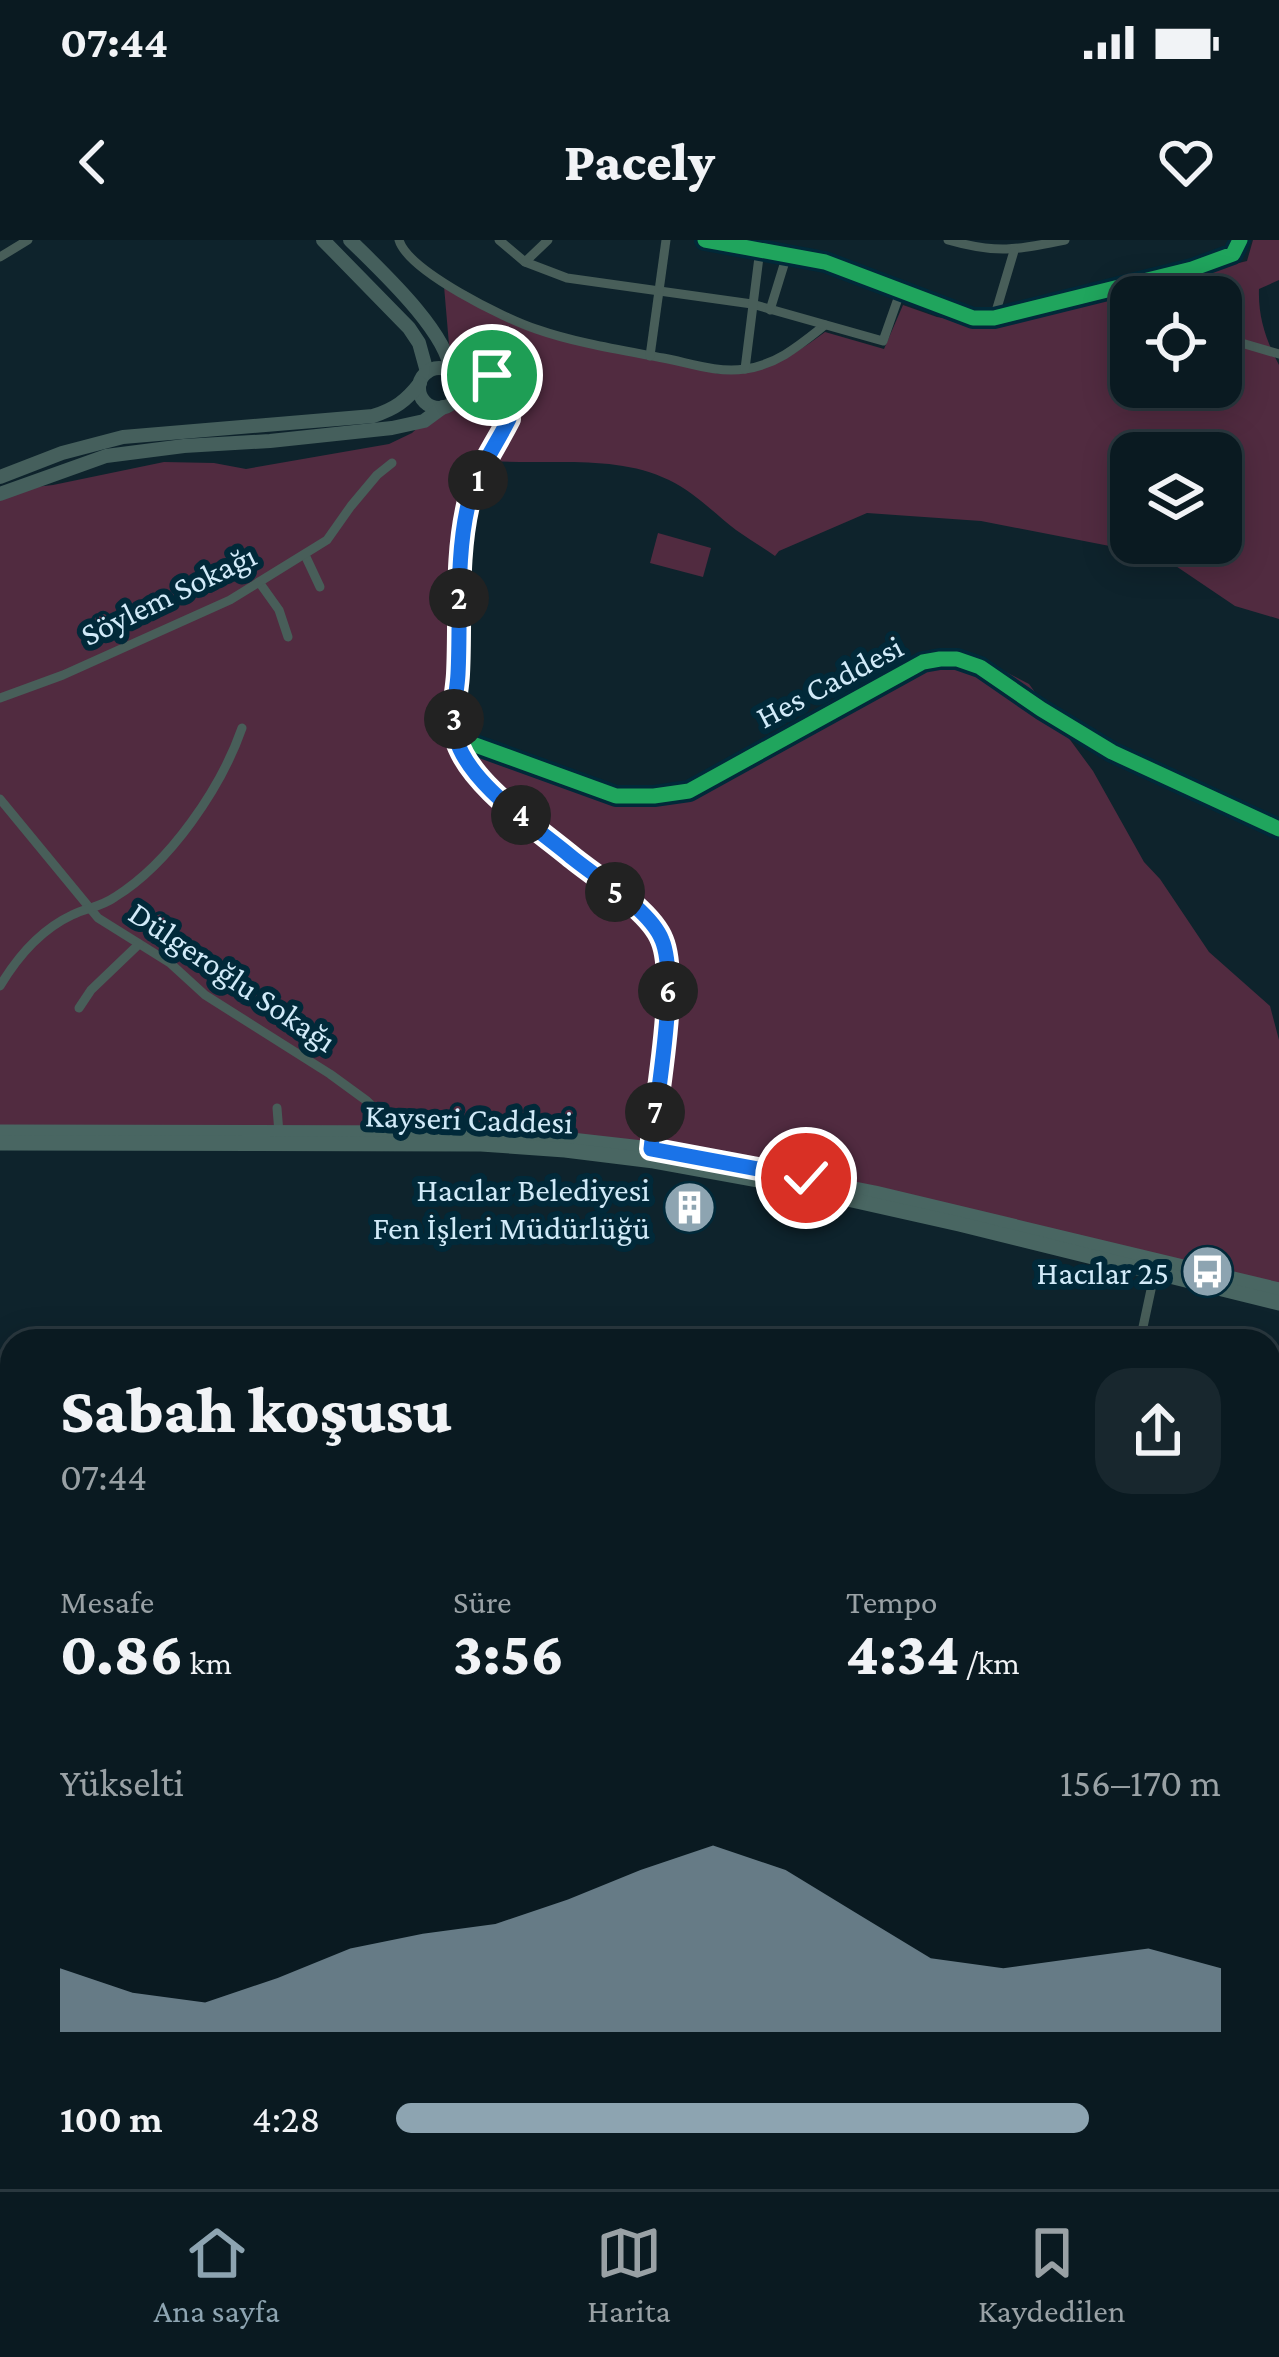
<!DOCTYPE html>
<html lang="tr">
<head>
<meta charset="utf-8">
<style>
	:root { --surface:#0a1a21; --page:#18272e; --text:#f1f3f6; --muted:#99a1a5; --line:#2a383f; --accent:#8da4b1 }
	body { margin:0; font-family:"Crimson Pro",serif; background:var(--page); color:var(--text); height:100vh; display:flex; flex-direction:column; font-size:45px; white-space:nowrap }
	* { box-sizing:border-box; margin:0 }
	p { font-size:39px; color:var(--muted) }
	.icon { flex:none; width:66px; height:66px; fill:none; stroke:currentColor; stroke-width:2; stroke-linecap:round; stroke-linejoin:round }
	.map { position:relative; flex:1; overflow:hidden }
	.sheet { position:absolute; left:0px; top:1089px; width:1281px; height:861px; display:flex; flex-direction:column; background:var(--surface); border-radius:36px 36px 0 0; box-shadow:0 6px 30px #0003,0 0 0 3px var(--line) }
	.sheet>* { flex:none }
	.fabs { position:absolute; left:1110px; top:36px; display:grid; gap:24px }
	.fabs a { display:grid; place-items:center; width:132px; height:132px; border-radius:24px; background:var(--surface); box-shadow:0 6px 30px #0003,0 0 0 3px var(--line); font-size:60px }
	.pin { position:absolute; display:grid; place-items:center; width:102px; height:102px; color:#fff; margin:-51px; border:6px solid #fff; border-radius:50%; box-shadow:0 3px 12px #0007 }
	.km { position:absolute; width:60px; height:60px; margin:-30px; border-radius:50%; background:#222; color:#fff; font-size:33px; line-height:60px; text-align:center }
	.round { display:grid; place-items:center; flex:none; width:126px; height:126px; border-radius:36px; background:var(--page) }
	.overview { display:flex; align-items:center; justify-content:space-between; height:204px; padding:0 60px }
	h1 { font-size:66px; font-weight:800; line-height:90px }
	.figures { display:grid; grid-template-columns:repeat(3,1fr); gap:18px; height:204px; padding:12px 60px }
	.figures div { display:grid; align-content:center }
	.figures b { font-size:60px; font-weight:800 }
	.figures small { font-size:33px; font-weight:400 }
	.figures p { font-size:33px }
	.chart { height:336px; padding:24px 60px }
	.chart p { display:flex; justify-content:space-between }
	.chart svg { width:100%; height:216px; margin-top:12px; fill:var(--accent); opacity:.7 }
	ul { padding:0 60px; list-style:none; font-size:39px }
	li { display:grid; grid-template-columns:192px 144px 1fr; align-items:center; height:90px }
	li i { height:30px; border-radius:15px; background:var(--accent) }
	.status { display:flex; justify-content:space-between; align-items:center; height:84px; padding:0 60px; background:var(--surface); direction:ltr }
	.status svg { height:33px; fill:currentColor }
	header { display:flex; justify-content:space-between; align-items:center; height:156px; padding:0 60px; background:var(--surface); font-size:54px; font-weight:800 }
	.dock { display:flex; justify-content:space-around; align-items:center; height:168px; border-top:3px solid var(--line); background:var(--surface); font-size:33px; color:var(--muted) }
	.dock a { display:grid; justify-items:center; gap:6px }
	.dock .selected { color:var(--accent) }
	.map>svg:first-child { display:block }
	.green { fill:#512b40; fill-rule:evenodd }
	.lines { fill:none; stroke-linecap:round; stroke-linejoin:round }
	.street { stroke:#485e59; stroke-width:9 }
	.secondary { stroke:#455f5c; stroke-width:14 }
	.primary { stroke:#496662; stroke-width:15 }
	.cycleway-casing { stroke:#012939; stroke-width:22 }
	.cycleway { stroke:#20a55d; stroke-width:15 }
	.route-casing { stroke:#fff; stroke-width:24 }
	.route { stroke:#1a73e8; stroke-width:15 }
	.labels { text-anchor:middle; stroke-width:12; stroke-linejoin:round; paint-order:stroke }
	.street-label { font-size:33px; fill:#d1eaf8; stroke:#012939 }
	.poi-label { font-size:33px; fill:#d1eaf8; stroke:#012939; text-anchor:end }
</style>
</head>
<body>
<div class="status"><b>07:44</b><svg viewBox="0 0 49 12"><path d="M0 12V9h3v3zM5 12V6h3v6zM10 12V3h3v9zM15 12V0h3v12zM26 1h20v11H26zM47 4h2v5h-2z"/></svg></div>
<header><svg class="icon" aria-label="back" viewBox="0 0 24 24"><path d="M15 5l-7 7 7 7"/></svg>Pacely<svg class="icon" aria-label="heart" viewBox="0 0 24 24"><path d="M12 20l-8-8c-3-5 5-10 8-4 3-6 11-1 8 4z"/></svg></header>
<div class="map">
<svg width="1279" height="1949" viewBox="0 0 1279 1949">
	<rect width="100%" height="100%" fill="#0e232c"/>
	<g class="green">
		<path d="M1253 0H1279V40L1259 49C1258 77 1266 100 1279 125V379L1235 366 1161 316 981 281 867 273 779 311 775 316C762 307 749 299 736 290 714 273 694 252 669 240 616 214 552 225 495 221L473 262 463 367 464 428 459 489 465 496 618 552 681 547 884 434 934 410 973 415 1029 444 1093 531 1144 622 1160 639 1209 712 1270 766 1279 800V1058L632 914 0 897V251L53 245 164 222 214 223 246 229 389 204 412 193 424 182 454 163 444 46 571 101 720 134C762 134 792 117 825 92L884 109 903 65 937 77 985 85 1247 21ZM1131 57H1221V147H1131ZM1131 213H1221V303H1131Z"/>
		<polygon points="658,293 711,308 703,337 650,323"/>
	</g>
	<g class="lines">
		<g class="street">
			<path d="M399 0C408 31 505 79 536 89 576 103 621 110 663 118 690 123 716 133 745 129 777 125 801 104 825 85"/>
			<polyline points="499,0 525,22 567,38 752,64 883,101 901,50"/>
			<polyline points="705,0 825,22 973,78 994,78 1192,29 1233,14 1240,0"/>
			<path d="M948 0C996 14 1017 10 1065 0"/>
			<polyline points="0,17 28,0"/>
			<polyline points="525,22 548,0"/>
			<polyline points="1192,29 1199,57"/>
			<polyline points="770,70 787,15"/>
			<polyline points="994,78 1014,11"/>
			<polyline points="1221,97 1279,114"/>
			<polyline points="650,116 666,0"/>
			<polyline points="745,129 760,9"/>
			<path d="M455 136 476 131 503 140 510 157 509 179C496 205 476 233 469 261 455 317 461 377 458 434 457 454 450 478 456 498 468 541 529 581 562 609 589 631 650 671 662 700 679 742 656 860 651 909"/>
			<path d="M454 161C472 151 488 139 507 150"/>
			<polyline points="305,315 320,347"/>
			<polyline points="259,342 279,370 288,397"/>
			<polyline points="0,458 63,435 230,360 327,300 351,266 377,235 392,223"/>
			<polyline points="0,559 98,678 170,723 205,755 330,834 367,861 400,892"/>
			<path d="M0 746C18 716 40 690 72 675 86 668 101 667 115 657 170 623 221 548 242 488"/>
			<polyline points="79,768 91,750 139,704"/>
			<polyline points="277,868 279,893"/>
			<polyline points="1143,1101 1143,1087 1155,1031"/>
			<polyline points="897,1938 898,1949"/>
		</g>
		<g class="secondary">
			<polyline points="323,0 409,88 419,103 427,132"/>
			<path d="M350 0C379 29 447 91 451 132"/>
			<circle cx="439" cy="148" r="20"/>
			<path d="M0 237 62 213 123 197 373 176C395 169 406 161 420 143"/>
			<polyline points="0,254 106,216 184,206 270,201 392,188 424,181 443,167"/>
			<polyline points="456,498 616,556 654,556 689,551 923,422 940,419 957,419 980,427 1041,469 1112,512 1279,589"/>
		</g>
		<g class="primary">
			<polyline points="0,892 434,893 545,897 651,909 875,953 1279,1050"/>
			<polyline points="0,903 481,904 565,910 654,921 785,945 959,984 1279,1063"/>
		</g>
		<defs>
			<g id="cycleway">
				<polyline points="705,0 825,22 973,78 994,78 1192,29 1233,14 1240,0"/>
				<path d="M455 136 476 131 503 140 510 157 509 179C496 205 476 233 469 261 455 317 461 377 458 434 457 454 450 478 456 498 468 541 529 581 562 609 589 631 650 671 662 700 679 742 656 860 651 909"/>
				<polyline points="456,498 616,556 654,556 689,551 923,422 940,419 957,419 980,427 1041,469 1112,512 1279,589"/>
			</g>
		</defs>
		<use href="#cycleway" class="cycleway-casing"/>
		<use href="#cycleway" class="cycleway"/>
	</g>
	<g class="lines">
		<defs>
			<path id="route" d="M492 135 503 140 510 157 509 179C496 205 476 233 469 261 455 317 461 377 458 434 457 454 450 478 456 498 468 543 534 586 569 615 595 637 650 669 662 700 679 741 656 860 651 909L806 938"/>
		</defs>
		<use href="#route" class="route-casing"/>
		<use href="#route" class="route"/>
	</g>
	<defs>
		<symbol id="building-disc" viewBox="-11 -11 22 22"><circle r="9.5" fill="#8da4b1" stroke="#012939"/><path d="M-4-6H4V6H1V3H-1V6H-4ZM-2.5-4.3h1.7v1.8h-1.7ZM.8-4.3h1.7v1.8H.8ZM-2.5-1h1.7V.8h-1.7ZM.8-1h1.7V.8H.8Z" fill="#fff"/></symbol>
		<symbol id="bus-disc" viewBox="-11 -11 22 22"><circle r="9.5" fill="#8da4b1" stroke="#012939"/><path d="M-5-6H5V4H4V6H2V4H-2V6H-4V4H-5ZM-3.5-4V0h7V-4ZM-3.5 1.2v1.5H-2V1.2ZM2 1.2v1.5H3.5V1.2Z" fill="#fff"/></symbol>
	</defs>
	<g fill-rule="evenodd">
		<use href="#building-disc" x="660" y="938" width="59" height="59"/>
		<use href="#bus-disc" x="1178" y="1002" width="59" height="59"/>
	</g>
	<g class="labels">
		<g class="street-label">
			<text transform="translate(168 354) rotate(-26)" y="12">Söylem Sokağı</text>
			<text transform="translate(829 441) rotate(-28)" y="12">Hes Caddesi</text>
			<text transform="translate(233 736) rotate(34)" y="12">Dülgeroğlu Sokağı</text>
			<text transform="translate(469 878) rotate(2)" y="12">Kayseri Caddesi</text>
		</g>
		<g class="poi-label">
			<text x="650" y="961">Hacılar Belediyesi<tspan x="650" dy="38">Fen İşleri Müdürlüğü</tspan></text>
			<text x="1169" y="1044">Hacılar 25</text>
		</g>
	</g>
</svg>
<div class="fabs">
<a><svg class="icon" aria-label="locate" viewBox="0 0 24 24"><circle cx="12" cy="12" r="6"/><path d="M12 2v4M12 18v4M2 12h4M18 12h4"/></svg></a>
<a><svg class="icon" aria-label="layers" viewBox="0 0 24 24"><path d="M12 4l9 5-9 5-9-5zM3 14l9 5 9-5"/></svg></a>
</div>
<div class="pin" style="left:492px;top:135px;background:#1e9e55"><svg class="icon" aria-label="arrive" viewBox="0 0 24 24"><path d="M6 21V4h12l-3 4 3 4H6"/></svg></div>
<div class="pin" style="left:806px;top:938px;background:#d93025"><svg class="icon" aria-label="check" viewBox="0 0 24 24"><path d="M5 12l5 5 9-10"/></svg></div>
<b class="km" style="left:478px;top:240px">1</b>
<b class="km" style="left:459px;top:358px">2</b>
<b class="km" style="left:454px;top:479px">3</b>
<b class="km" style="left:521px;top:575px">4</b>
<b class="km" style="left:615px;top:652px">5</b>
<b class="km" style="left:668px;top:751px">6</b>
<b class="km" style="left:655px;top:872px">7</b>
<section class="sheet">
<div class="overview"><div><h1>Sabah koşusu</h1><p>07:44</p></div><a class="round"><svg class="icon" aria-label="share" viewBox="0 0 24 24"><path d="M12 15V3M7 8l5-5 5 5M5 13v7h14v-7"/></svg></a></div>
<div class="figures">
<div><p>Mesafe</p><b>0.86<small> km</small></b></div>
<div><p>Süre</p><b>3:56</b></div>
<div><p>Tempo</p><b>4:34<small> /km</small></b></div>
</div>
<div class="chart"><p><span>Yükselti</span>156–170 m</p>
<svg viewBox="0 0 160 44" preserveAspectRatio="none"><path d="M0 44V31L10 36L20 38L30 33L40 27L50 24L60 22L70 17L80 11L90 6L100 11L110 20L120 29L130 31L140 29L150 27L160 31V44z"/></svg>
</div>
<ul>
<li><b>100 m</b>4:28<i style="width:84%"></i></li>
</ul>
</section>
</div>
<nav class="dock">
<a class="selected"><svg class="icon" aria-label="home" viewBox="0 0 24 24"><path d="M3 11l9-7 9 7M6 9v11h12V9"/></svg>Ana sayfa</a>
<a><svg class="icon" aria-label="map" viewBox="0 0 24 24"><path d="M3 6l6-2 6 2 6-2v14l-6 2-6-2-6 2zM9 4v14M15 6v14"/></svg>Harita</a>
<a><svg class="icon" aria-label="saved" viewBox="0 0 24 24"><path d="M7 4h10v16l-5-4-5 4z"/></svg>Kaydedilen</a>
</nav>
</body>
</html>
